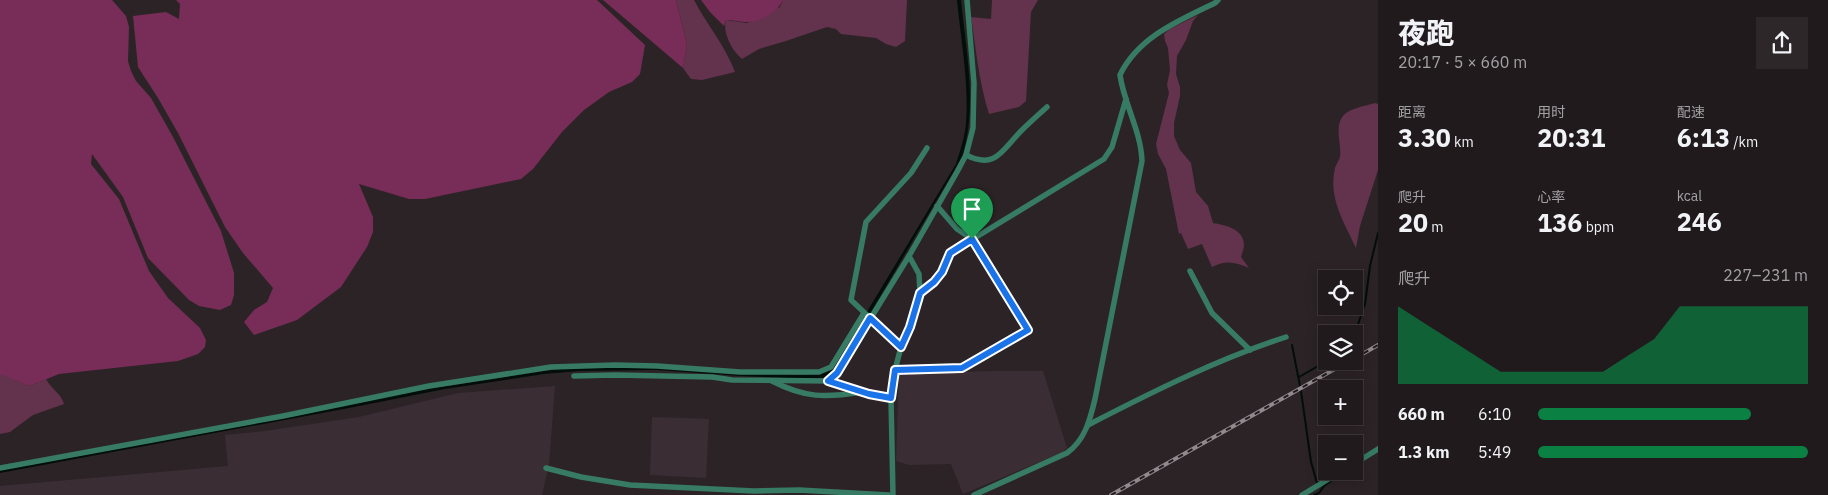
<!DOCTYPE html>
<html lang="zh">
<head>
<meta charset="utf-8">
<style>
	:root { --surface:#211a1d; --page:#2d272a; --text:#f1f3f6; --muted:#a2a1a4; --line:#3e383b; --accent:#0b8043 }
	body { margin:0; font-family:"IBM Plex Sans","Noto Sans SC",sans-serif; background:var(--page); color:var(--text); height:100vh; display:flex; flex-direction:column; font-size:19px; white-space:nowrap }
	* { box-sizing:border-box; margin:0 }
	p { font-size:16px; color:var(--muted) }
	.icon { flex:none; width:28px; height:28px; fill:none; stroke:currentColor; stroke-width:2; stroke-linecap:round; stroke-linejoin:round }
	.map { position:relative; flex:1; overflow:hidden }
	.drawer { display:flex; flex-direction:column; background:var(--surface); width:450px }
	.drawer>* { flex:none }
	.buttons { position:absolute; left:1318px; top:270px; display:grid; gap:10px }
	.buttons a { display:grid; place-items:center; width:45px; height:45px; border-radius:0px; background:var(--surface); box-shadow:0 2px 12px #0003,0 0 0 1px var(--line); font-size:25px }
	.pin { position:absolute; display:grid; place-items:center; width:42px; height:42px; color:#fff; margin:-51px -21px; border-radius:50% 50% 50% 0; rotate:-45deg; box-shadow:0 0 5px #0007 }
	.pin .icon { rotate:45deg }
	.round { display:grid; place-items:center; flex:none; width:52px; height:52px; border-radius:0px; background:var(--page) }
	.overview { display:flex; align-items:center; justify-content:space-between; height:85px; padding:0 20px }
	h1 { font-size:28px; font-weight:800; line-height:38px }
	.stats { display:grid; grid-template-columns:repeat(3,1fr); gap:8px; height:85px; padding:5px 20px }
	.stats div { display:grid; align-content:center }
	.stats b { font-size:25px; font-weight:800 }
	.stats small { font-size:14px; font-weight:400 }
	.stats p { font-size:14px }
	.chart { height:140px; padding:10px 20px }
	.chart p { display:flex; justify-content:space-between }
	.chart svg { width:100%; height:90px; margin-top:5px; fill:var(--accent); opacity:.7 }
	ul { padding:0 20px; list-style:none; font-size:16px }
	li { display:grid; grid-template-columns:80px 60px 1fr; align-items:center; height:38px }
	li i { height:12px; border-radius:6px; background:var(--accent) }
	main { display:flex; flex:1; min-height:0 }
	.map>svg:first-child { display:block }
	.built { fill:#3b2d34 }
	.green { fill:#63324c }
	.forest { fill:#772d57 }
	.water { fill:#020e09 }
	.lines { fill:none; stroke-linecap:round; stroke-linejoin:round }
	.stream { stroke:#020e09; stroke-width:2 }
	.minor { stroke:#377b64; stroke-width:5.5 }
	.rail-casing { stroke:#91898d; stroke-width:4 }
	.rail { stroke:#221a1e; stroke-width:2; stroke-dasharray:5.5; stroke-linecap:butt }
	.route-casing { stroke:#fff; stroke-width:10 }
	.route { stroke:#1a73e8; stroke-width:6 }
</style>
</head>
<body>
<main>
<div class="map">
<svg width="1378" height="495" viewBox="0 0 1378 495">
	<rect width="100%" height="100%" fill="#2c2327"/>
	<g class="built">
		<polygon points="993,371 1043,371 1067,448 1063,452 963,494 951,464 909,465 896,461 899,374"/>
		<polygon points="555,386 549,465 542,495 0,495 0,486 228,466 225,435 265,431 359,417 458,393"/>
		<polygon points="652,417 709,419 706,478 650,475"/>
	</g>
	<g class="green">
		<path d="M676 0H694C707 25 725 45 735 72L702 80 691 79 683 68 687 45Z"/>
		<path d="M783 0H907L905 41 896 47 886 44 876 38 841 34 836 29 827 27 786 41 759 49 742 59C732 51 722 32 726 20L747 23 780 7Z"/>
		<path d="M992 0H1038L1031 12 1026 101 1019 107 989 114C979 82 976 50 971 17L991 19Z"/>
		<path d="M1198 15 1193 21 1186 40 1177 56 1176 74 1180 87V96L1174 123V136L1180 150 1191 163 1196 192 1208 206 1213 223C1225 225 1244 229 1244 245 1244 248 1242 254 1241 257L1249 268C1235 262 1226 260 1212 267L1202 244 1188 249 1181 233 1179 234 1166 169 1158 154 1156 144 1169 93 1167 85 1170 70 1168 48 1165 41 1164 34 1170 29Z"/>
		<path d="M1375 103 1378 104V170L1360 226 1356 248C1344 222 1328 198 1335 168 1336 164 1339 161 1340 157 1342 145 1334 127 1343 116 1349 108 1366 106 1375 103Z"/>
		<path d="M3 374 29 386 46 379C51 389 61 393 64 404L33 415 10 432 0 434V375Z"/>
	</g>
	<g class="forest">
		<polygon points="0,0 112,0 126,16 129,27 128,61 131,71 136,81 151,98 173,137 221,231 234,273 234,295 231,305 220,310 199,306 189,300 148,258 123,197 92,154 91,164 119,199 149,271 168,298 200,328 206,340 205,347 198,354 178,361 59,374 29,386 3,375 0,375"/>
		<polygon points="176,0 597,0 645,45 640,74 632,82 609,92 584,110 562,132 533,169 521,179 425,199 409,199 359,184 373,217 373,232 367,247 341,287 297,320 254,335 244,322 254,310 267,302 273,288 243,253 225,227 178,133 158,98 138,67 133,16 166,12 179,19 180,4"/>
		<polygon points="603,0 676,0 687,45 683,68"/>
		<path d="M701 0H783C778 12 760 23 746 22 740 22 733 20 726 20L724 26 710 12Z"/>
	</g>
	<path class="water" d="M957 0H961C966 53 978 106 962 157L837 370 827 377 813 379 740 376 657 370 579 371 544 374 445 389 349 408 0 473V470L421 390 544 371 570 368 657 367 739 373 802 375 821 374 844 350 956 164C960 151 965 137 966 123 969 82 961 41 957 0Z"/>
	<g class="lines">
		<g class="stream">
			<polyline points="1354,336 1365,304 1370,266 1378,233"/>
			<polyline points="1292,345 1300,386"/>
			<polyline points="1299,377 1327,361"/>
			<polyline points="1301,391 1311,462 1317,483"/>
			<polyline points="1314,495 1319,493 1324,486 1338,476"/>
		</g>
		<g class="minor">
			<path d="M966 155C996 170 1002 150 1021 131 1029 123 1038 115 1047 107"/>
			<polyline points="1190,271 1212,313 1250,350"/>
			<polyline points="920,293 919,274 909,256 957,172 966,155 973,128 974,83 967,0"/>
			<polyline points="901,347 851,300 866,222 911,173 927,148"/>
			<polyline points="895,370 962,368 1028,330 972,239 957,229 937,206"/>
			<polyline points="574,376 615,375 712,377 732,380 828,381 869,394 891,398 893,495"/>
			<path d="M772 381C805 398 825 398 862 392"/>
			<polyline points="828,381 837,373 909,256"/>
			<polyline points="891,398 895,370 901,347 910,327 920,293 934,282 942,272 950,253 1104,159 1112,147 1126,99"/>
			<path d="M1088 425C1152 392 1218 359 1286 337"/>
			<polyline points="1354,464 1378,449"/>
			<polyline points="0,468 283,416 429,386 551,367 615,365 657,366 740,372 819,372 831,367 864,313"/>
			<polyline points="546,468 581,477 630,485 754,491 799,490 889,495"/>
			<path d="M974 495 1067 453C1085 440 1090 420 1095 399L1142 161C1141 131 1124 104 1120 75 1138 37 1180 20 1215 3L1218 0"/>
			<polyline points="1302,495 1342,471"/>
		</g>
		<defs>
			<g id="rail">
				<polyline points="1354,359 1378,345"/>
				<polyline points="1111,495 1349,361"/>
			</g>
		</defs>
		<use href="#rail" class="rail-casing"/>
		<use href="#rail" class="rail"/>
	</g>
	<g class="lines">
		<defs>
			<polygon id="route" points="972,239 1028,330 962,368 895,370 891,398 869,394 828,381 837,373 870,318 901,347 910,327 920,293 934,282 942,272 950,253"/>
		</defs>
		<use href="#route" class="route-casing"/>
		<use href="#route" class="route"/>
	</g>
</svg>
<div class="buttons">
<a><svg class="icon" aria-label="locate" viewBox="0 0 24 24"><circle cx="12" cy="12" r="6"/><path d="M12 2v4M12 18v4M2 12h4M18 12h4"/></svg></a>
<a><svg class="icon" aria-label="layers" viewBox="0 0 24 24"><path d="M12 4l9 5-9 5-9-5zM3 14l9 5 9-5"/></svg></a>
<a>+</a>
<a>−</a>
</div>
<div class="pin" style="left:972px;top:239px;background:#1e9e55"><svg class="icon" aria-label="arrive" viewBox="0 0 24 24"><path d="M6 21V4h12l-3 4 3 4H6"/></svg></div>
</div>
<section class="drawer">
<div class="overview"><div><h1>夜跑</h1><p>20:17 · 5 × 660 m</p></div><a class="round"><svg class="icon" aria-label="share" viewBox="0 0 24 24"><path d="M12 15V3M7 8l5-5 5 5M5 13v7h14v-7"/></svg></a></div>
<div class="stats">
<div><p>距离</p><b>3.30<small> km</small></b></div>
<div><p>用时</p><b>20:31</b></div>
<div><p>配速</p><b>6:13<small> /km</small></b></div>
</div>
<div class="stats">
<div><p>爬升</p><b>20<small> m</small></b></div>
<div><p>心率</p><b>136<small> bpm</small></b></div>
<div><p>kcal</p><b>246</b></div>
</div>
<div class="chart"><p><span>爬升</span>227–231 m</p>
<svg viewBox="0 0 160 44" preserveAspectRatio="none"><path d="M0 44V6L10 14L20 22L30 30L40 38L50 38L60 38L70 38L80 38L90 30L100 22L110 6L120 6L130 6L140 6L150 6L160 6V44z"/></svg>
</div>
<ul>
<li><b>660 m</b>6:10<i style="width:79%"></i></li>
<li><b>1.3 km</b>5:49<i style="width:100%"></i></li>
</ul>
</section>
</main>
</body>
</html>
